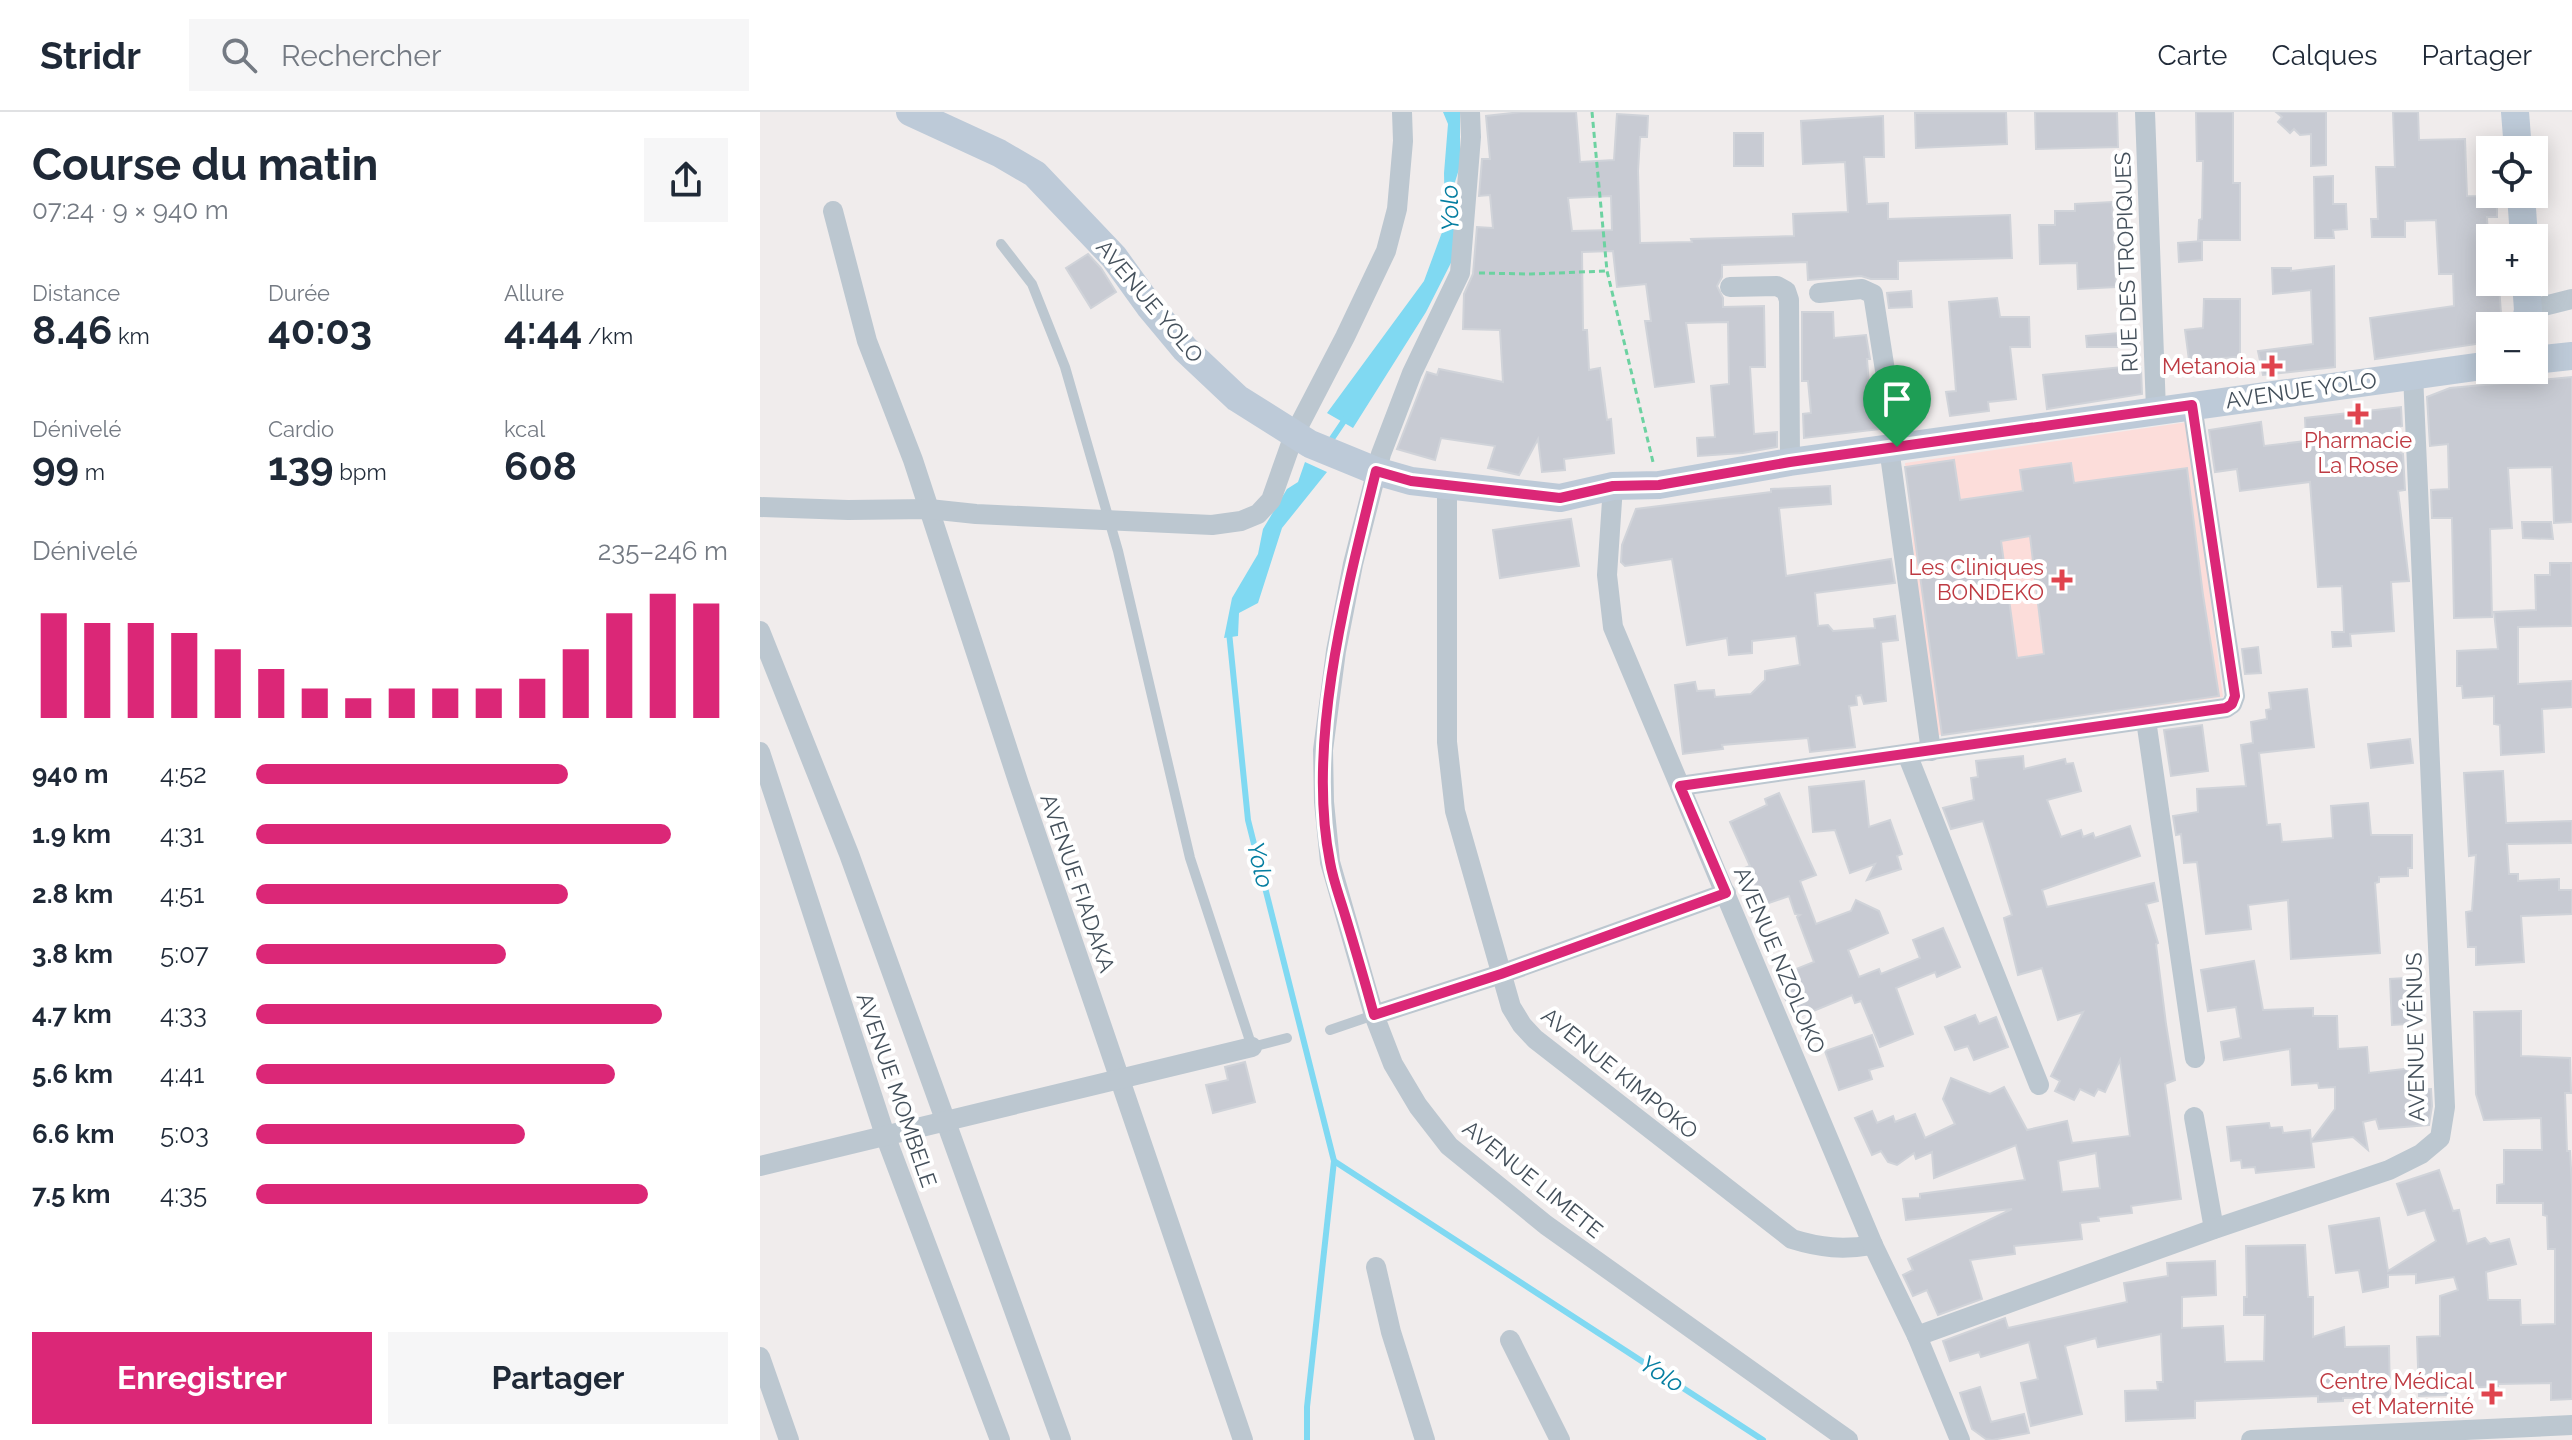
<!DOCTYPE html>
<html lang="fr">
<head>
<meta charset="utf-8">
<style>
	:root { --surface:#fff; --page:#f6f6f7; --text:#1f2937; --muted:#747a83; --line:#e0e1e3; --accent:#db2777 }
	body { margin:0; font-family:Raleway,sans-serif; background:var(--page); color:var(--text); height:100vh; display:flex; flex-direction:column; font-size:30px; white-space:nowrap }
	* { box-sizing:border-box; margin:0 }
	p { font-size:26px; color:var(--muted) }
	.icon { flex:none; width:44px; height:44px; fill:none; stroke:currentColor; stroke-width:2; stroke-linecap:round; stroke-linejoin:round }
	.map { position:relative; flex:1; overflow:hidden }
	.details { display:flex; flex-direction:column; background:var(--surface); width:760px }
	.details>* { flex:none }
	.controls { position:absolute; left:1716px; top:24px; display:grid; gap:16px }
	.controls a { display:grid; place-items:center; width:72px; height:72px; border-radius:0px; background:var(--surface); box-shadow:0 4px 20px #0003; font-size:40px }
	.pin { position:absolute; display:grid; place-items:center; width:68px; height:68px; color:#fff; margin:-82px -34px; border-radius:50% 50% 50% 0; rotate:-45deg; box-shadow:0 0 8px #0007 }
	.pin .icon { rotate:45deg }
	.round { display:grid; place-items:center; flex:none; width:84px; height:84px; border-radius:0px; background:var(--page) }
	.head { display:flex; align-items:center; justify-content:space-between; height:136px; padding:0 32px }
	h1 { font-size:44px; font-weight:700; line-height:60px }
	.figures { display:grid; grid-template-columns:repeat(3,1fr); gap:12px; height:136px; padding:8px 32px }
	.figures div { display:grid; align-content:center }
	.figures b { font-size:40px; font-weight:700 }
	.figures small { font-size:22px; font-weight:400 }
	.figures p { font-size:22px }
	.chart { height:224px; padding:16px 32px }
	.chart p { display:flex; justify-content:space-between }
	.chart svg { width:100%; height:144px; margin-top:8px; stroke:var(--accent); stroke-width:6 }
	.action { display:flex; gap:16px; margin-top:auto; padding:16px 32px }
	.action a { flex:1; height:92px; border-radius:0px; background:var(--accent); color:#fff; font-size:32px; font-weight:700; line-height:92px; text-align:center }
	.action a+a { background:var(--page); color:var(--text) }
	ul { padding:0 32px; list-style:none; font-size:26px }
	li { display:grid; grid-template-columns:128px 96px 1fr; align-items:center; height:60px }
	li i { height:20px; border-radius:10px; background:var(--accent) }
	header { display:flex; align-items:center; gap:48px; box-sizing:border-box; height:112px; padding:0 40px; background:var(--surface); border-bottom:2px solid var(--line) }
	header strong { font-size:38px }
	nav { display:flex; gap:44px; margin-inline-start:auto; font-size:28px }
	.search { width:560px; height:72px; background:var(--page); display:flex; align-items:center; gap:20px; box-sizing:border-box; padding:0 28px; border-radius:0px; color:var(--muted); font-size:30px }
	main { display:flex; flex:1; min-height:0 }
	.map>svg:first-child { display:block }
	.medical { fill:#fcddda }
	.water { fill:#80d9f2 }
	.lines { fill:none; stroke-linecap:round; stroke-linejoin:round }
	.stream { stroke:#80d9f2; stroke-width:6 }
	.building { fill:#c8cbd3; stroke:#d0d3d9; stroke-width:2; fill-rule:evenodd }
	.path { stroke:#6cd2a1; stroke-width:3; stroke-dasharray:6 4; stroke-linecap:butt }
	.lane { stroke:#bcc7d0; stroke-width:10 }
	.street { stroke:#bcc7d0; stroke-width:20 }
	.secondary { stroke:#bdcad8; stroke-width:28 }
	.route-casing { stroke:#fff; stroke-width:16 }
	.route { stroke:#db2777; stroke-width:10 }
	.health-dot { fill:#e0444e; stroke:#fff; stroke-width:3 }
	.labels { text-anchor:middle; stroke-width:8; stroke-linejoin:round; paint-order:stroke }
	.street-label { font-size:22px; fill:#44505b; stroke:#fff }
	.health-label { font-size:22px; fill:#be3a42; stroke:#fff; text-anchor:end }
	.water-label { font-size:24px; font-style:italic; fill:#047ea1; stroke:#fff }
</style>
</head>
<body>
<header>
<strong>Stridr</strong>
<div class="search"><svg class="icon" aria-label="search" viewBox="0 0 24 24"><circle cx="10" cy="10" r="6"/><path d="M15 15l6 6"/></svg>Rechercher</div>
<nav><a>Carte</a><a>Calques</a><a>Partager</a></nav>
</header>
<main>
<section class="details">
<div class="head"><div><h1>Course du matin</h1><p>07:24 · 9 × 940 m</p></div><a class="round"><svg class="icon" aria-label="share" viewBox="0 0 24 24"><path d="M12 15V3M7 8l5-5 5 5M5 13v7h14v-7"/></svg></a></div>
<div class="figures">
<div><p>Distance</p><b>8.46<small> km</small></b></div>
<div><p>Durée</p><b>40:03</b></div>
<div><p>Allure</p><b>4:44<small> /km</small></b></div>
</div>
<div class="figures">
<div><p>Dénivelé</p><b>99<small> m</small></b></div>
<div><p>Cardio</p><b>139<small> bpm</small></b></div>
<div><p>kcal</p><b>608</b></div>
</div>
<div class="chart"><p><span>Dénivelé</span>235–246 m</p>
<svg viewBox="0 0 160 44" preserveAspectRatio="none"><path d="M5 44V12M15 44V15M25 44V15M35 44V18M45 44V23M55 44V29M65 44V35M75 44V38M85 44V35M95 44V35M105 44V35M115 44V32M125 44V23M135 44V12M145 44V6M155 44V9"/></svg>
</div>
<ul>
<li><b>940 m</b>4:52<i style="width:66%"></i></li>
<li><b>1.9 km</b>4:31<i style="width:88%"></i></li>
<li><b>2.8 km</b>4:51<i style="width:66%"></i></li>
<li><b>3.8 km</b>5:07<i style="width:53%"></i></li>
<li><b>4.7 km</b>4:33<i style="width:86%"></i></li>
<li><b>5.6 km</b>4:41<i style="width:76%"></i></li>
<li><b>6.6 km</b>5:03<i style="width:57%"></i></li>
<li><b>7.5 km</b>4:35<i style="width:83%"></i></li>
</ul>
<div class="action"><a>Enregistrer</a><a>Partager</a></div>
</section>
<div class="map">
<svg width="1812" height="1328" viewBox="0 0 1812 1328">
	<rect width="100%" height="100%" fill="#f0ecec"/>
	<polygon class="medical" points="1428,310 1463,585 1172,624 1145,351"/>
	<g class="water">
		<polygon points="683,0 700,0 700,54 690,86 702,99 696,141 666,200 593,316 567,301 664,169 685,112 684,61 688,12"/>
		<polygon points="545,350 567,360 522,416 498,491 479,501 478,524 464,526 472,486 498,442 503,417 527,377 538,370"/>
	</g>
	<g class="lines">
		<g class="stream">
			<polyline points="569,331 588,303"/>
			<polyline points="469,520 488,708 574,1049 1003,1328"/>
			<polyline points="547,1328 547,1295 574,1049"/>
		</g>
	</g>
	<g class="building">
		<path d="M761 0H816L820 50 854 48 857 2 888 4 887 25H880L878 59 880 131 932 130 931 127 1034 124 1033 102 1088 100 1085 50 1043 52 1041 9 1123 4 1124 45H1104L1107 92 1128 91V107L1250 103 1252 146 1138 149V167H1111L1101 164 1048 168 1047 150 962 153V165L957 174 963 186V195L1004 194 1005 255H990L994 322 1017 320V335L983 341 938 344 937 326 955 325 951 274 969 272 968 210 926 211 934 270 895 275 885 209H891L886 172 857 175 853 139 822 140 823 218H827L829 258 840 256 847 308 851 307 854 341 804 347 805 358 782 360 778 327 759 363 728 356 735 334 681 326 675 348 637 337 667 260 677 263 679 257 743 270 740 218 703 217 704 182 713 162 717 115 733 116 730 83 719 84 722 47H730L726 4ZM851 84 852 118 812 119 808 86Z"/>
		<polygon points="1246,0 1247,32 1156,36 1155,1"/>
		<polygon points="1275,0 1357,0 1358,35 1276,37"/>
		<polygon points="1436,0 1473,0 1473,71 1480,71 1480,128 1438,128 1439,108 1442,107 1443,49 1437,49"/>
		<polygon points="1516,0 1566,0 1566,53 1551,54 1551,22 1540,23 1534,17 1530,21 1518,10 1522,5"/>
		<polygon points="1633,0 1658,0 1659,28 1705,27 1707,84 1737,85 1737,105 1727,105 1730,176 1739,175 1742,214 1730,214 1730,230 1615,247 1610,206 1694,194 1693,162 1679,162 1676,108 1645,109 1645,125 1612,125 1611,107 1618,107 1616,55 1635,55"/>
		<rect x="974" y="21" width="29" height="33"/>
		<polygon points="1573,64 1573,92 1586,92 1587,117 1573,118 1574,126 1555,126 1554,65"/>
		<polygon points="1352,90 1356,175 1318,177 1317,151 1280,152 1279,113 1295,113 1295,99 1315,99 1315,92"/>
		<polygon points="1442,129 1442,148 1419,150 1418,131"/>
		<polygon points="328,142 341,156 356,180 331,196 306,156"/>
		<polygon points="1574,154 1575,255 1503,263 1498,239 1553,232 1551,178 1513,182 1512,156 1531,156 1531,159"/>
		<polygon points="1151,179 1152,195 1129,196 1127,181"/>
		<polygon points="1237,186 1240,205 1269,205 1270,235 1250,235 1256,287 1228,290 1229,299 1190,304 1186,280 1196,279 1189,190"/>
		<polygon points="1444,187 1480,187 1480,245 1429,248 1425,218 1443,216"/>
		<polygon points="1042,200 1073,200 1074,226 1106,223 1110,247 1107,247 1110,286 1116,286 1121,317 1044,326 1043,302 1051,301 1048,269 1042,269"/>
		<polygon points="1370,220 1371,235 1327,235 1326,224"/>
		<polygon points="1372,254 1372,257 1381,256 1382,282 1287,297 1283,263"/>
		<polygon points="1812,265 1812,410 1794,411 1792,355 1748,356 1752,416 1730,417 1732,505 1694,506 1692,406 1672,406 1671,378 1689,377 1688,332 1670,334 1667,285 1690,276"/>
		<polygon points="1154,281 1158,311 1147,312 1142,283"/>
		<polygon points="1641,295 1642,314 1637,315 1639,340 1643,342 1645,378 1638,379 1649,469 1631,470 1634,519 1590,522 1591,534 1573,535 1572,520 1584,520 1582,474 1558,475 1550,370 1480,379 1477,357 1455,360 1449,318 1501,310 1504,334 1546,329 1545,306"/>
		<path d="M1194 348 1200 388 1263 379 1260 358 1311 351 1314 371 1427 356 1443 483 1459 584 1182 623 1145 355ZM1270 424 1284 542 1257 546 1241 429Z"/>
		<polygon points="1070,374 1071,392 1019,396 1026,464 1131,447 1135,471 1055,481 1058,514 1068,513 1073,519 1115,516 1114,507 1135,504 1138,528 1121,530 1126,589 1104,592 1101,583 1096,584 1097,593 1089,594 1095,635 1050,640 1048,626 962,633 963,637 923,642 915,573 935,570 937,579 954,578 955,585 991,582 1005,568 1005,559 1040,553 1036,524 992,529 992,541 969,543 967,526 927,533 912,447 865,454 861,450 862,433 876,397 1011,380 1011,377"/>
		<polygon points="811,407 819,454 740,466 733,418"/>
		<polygon points="1762,410 1791,410 1793,427 1763,426"/>
		<polygon points="1790,451 1811,451 1812,514 1758,515 1758,572 1812,569 1812,595 1782,597 1784,640 1741,643 1740,613 1734,612 1734,584 1703,586 1702,574 1697,574 1697,539 1738,537 1734,500 1776,498 1775,463 1790,463"/>
		<polygon points="1498,535 1501,561 1485,562 1482,537"/>
		<polygon points="1547,577 1554,635 1499,641 1507,713 1520,712 1522,730 1573,726 1571,694 1608,691 1611,723 1652,723 1652,756 1648,756 1648,764 1619,765 1619,770 1615,771 1620,841 1531,847 1528,788 1488,793 1491,817 1446,822 1437,750 1424,751 1421,722 1416,723 1413,704 1438,700 1437,677 1486,674 1481,633 1493,631 1491,610 1507,607 1506,598 1511,597 1509,581"/>
		<polygon points="1442,613 1448,659 1411,664 1404,618"/>
		<polygon points="1650,627 1653,651 1611,656 1608,632"/>
		<path d="M1263 644 1264 657 1305 647 1306 652 1313 651 1321 679 1287 688 1301 725 1321 718 1323 725 1333 721 1335 726 1370 714 1380 744 1282 778 1287 795 1394 771 1398 789 1386 792 1398 831 1396 832 1406 912 1415 968 1405 972 1421 1087 1371 1094 1372 1101 1338 1105 1339 1109 1320 1111 1322 1127 1254 1134 1255 1142 1210 1148 1222 1187 1178 1203 1167 1178 1153 1184 1143 1163 1153 1158 1148 1147 1252 1097 1146 1108 1143 1087 1160 1086V1082L1265 1068 1256 1033 1174 1066 1172 1040 1156 1047 1154 1041 1137 1053 1128 1050 1121 1039 1112 1043 1095 1006 1112 999 1117 1011 1133 1004 1135 1010 1155 1002 1165 1026 1195 1012 1183 987 1191 966 1230 982 1244 975 1267 1018 1307 1009 1312 1031 1370 1024 1360 948 1345 980 1338 977 1334 984 1320 977 1314 988 1295 979 1300 969 1291 964 1323 900 1298 908 1282 856 1258 863 1244 806 1252 803 1223 709 1191 717 1183 696 1214 688 1211 666 1218 665 1216 649ZM1336 1041 1340 1076 1302 1080 1298 1049Z"/>
		<polygon points="1743,659 1746,711 1812,709 1812,731 1747,732 1749,762 1758,762 1758,769 1799,767 1799,778 1812,778 1812,802 1761,804 1764,850 1716,853 1716,835 1708,835 1706,800 1712,799 1716,743 1709,744 1704,661"/>
		<polygon points="1104,669 1109,715 1130,708 1142,742 1137,744 1141,757 1107,768 1115,752 1090,761 1075,718 1053,720 1049,675"/>
		<polygon points="1019,681 1056,763 1040,769 1056,812 1091,799 1096,788 1119,799 1128,821 1088,838 1099,865 1119,857 1121,862 1160,846 1153,828 1183,816 1200,855 1177,865 1175,860 1136,876 1153,922 1120,935 1101,889 1095,891 1092,883 1034,907 1016,865 1054,850 1037,805 1040,803 1035,802 1029,784 1006,792 985,785 976,759 990,754 970,710 1007,693 1005,687"/>
		<polygon points="1494,849 1503,898 1553,896 1553,904 1577,904 1578,937 1607,935 1609,961 1652,956 1655,978 1671,977 1672,994 1669,1013 1619,1017 1616,1007 1603,1010 1608,1038 1593,1025 1551,1030 1554,1055 1496,1061 1495,1055 1482,1056 1481,1048 1471,1049 1467,1015 1509,1011 1510,1016 1522,1015 1523,1021 1550,1018 1551,1029 1575,997 1575,975 1559,976 1558,971 1532,973 1530,937 1464,948 1461,930 1481,926 1476,895 1448,899 1441,858"/>
		<polygon points="1662,865 1664,911 1632,913 1630,867"/>
		<polygon points="1761,899 1761,944 1810,946 1811,981 1805,981 1807,1039 1810,1039 1812,1074 1812,1287 1791,1288 1791,1271 1738,1272 1738,1274 1690,1277 1690,1283 1659,1284 1657,1225 1680,1224 1680,1184 1698,1178 1694,1165 1656,1171 1656,1162 1628,1163 1628,1175 1603,1180 1599,1158 1576,1161 1569,1114 1619,1106 1628,1159 1676,1129 1665,1098 1648,1103 1637,1072 1679,1058 1693,1099 1699,1098 1707,1132 1725,1126 1730,1132 1749,1127 1756,1152 1726,1160 1728,1188 1760,1188 1761,1213 1795,1212 1795,1137 1788,1137 1787,1104 1783,1103 1783,1091 1737,1091 1737,1073 1744,1072 1744,1038 1782,1038 1781,1006 1724,1008 1716,982 1714,900"/>
		<polygon points="1215,903 1219,912 1236,905 1248,935 1214,948 1208,934 1195,938 1185,915"/>
		<polygon points="1112,923 1123,954 1109,958 1112,967 1079,978 1065,939"/>
		<polygon points="485,950 495,990 453,1001 446,973 468,968 465,955"/>
		<polygon points="1545,1133 1548,1185 1553,1185 1553,1225 1584,1215 1585,1235 1629,1234 1630,1285 1583,1286 1583,1289 1558,1290 1558,1284 1435,1289 1435,1306 1366,1309 1365,1279 1398,1278 1397,1270 1403,1270 1401,1222 1338,1235 1336,1226 1305,1234 1322,1302 1271,1314 1261,1271 1278,1267 1269,1230 1221,1245 1219,1240 1190,1249 1183,1229 1245,1206 1248,1216 1367,1190 1364,1171 1408,1164 1407,1151 1455,1149 1456,1183 1422,1185 1422,1216 1463,1214 1465,1250 1504,1249 1505,1203 1484,1203 1484,1185 1487,1185 1486,1134"/>
		<polygon points="1220,1275 1231,1310 1264,1302 1269,1321 1232,1328 1226,1327 1212,1317 1200,1281"/>
	</g>
	<g class="lines">
		<g class="path">
			<polyline points="832,0 847,159 893,350"/>
			<polyline points="719,161 771,162 847,159"/>
		</g>
		<g class="lane">
			<polyline points="241,132 272,172 305,255 358,439 430,746 492,935 527,926"/>
			<polyline points="570,918 614,903"/>
		</g>
		<g class="street">
			<polyline points="710,0 711,25 700,161 652,261 621,342 593,452 576,539 563,638 564,690 570,750 614,903 633,952 658,994 689,1034 786,1113 1088,1328"/>
			<polyline points="1385,0 1396,298"/>
			<polyline points="73,99 107,229 153,348 259,672 483,1328"/>
			<polyline points="970,175 1017,174 1026,179 1029,188 1030,350"/>
			<polyline points="1059,181 1102,177 1113,182 1137,335"/>
			<polyline points="1768,198 1812,187"/>
			<polyline points="1129,336 1171,639"/>
			<path d="M687 374V630L695 699 751 895 762 913 775 927 1032 1127C1061 1136 1083 1138 1113 1133"/>
			<polyline points="853,374 847,463 853,515 1113,1133 1157,1224 1200,1328"/>
			<polyline points="0,395 88,398 169,397 216,402 452,413 481,409 498,402 511,388 534,323 585,225 626,139 637,97 643,29 642,0"/>
			<polyline points="0,519 89,742 301,1328"/>
			<polyline points="1386,608 1435,946"/>
			<polyline points="0,640 125,1023 240,1328"/>
			<polyline points="1147,642 1279,973"/>
			<polyline points="920,674 1466,596 1472,592 1475,584 1432,293"/>
			<polyline points="614,903 741,862 966,781"/>
			<polyline points="1434,1005 1454,1117"/>
			<polyline points="0,1054 492,935"/>
			<polyline points="616,1155 631,1220 665,1328"/>
			<polyline points="1157,1224 1454,1117 1629,1058 1661,1042 1680,1026 1685,995 1653,262"/>
			<polyline points="750,1228 800,1328"/>
			<polyline points="0,1245 29,1328"/>
			<polyline points="1491,1328 1812,1313"/>
		</g>
		<g class="secondary">
			<polyline points="150,0 239,41 275,62 354,145 390,195 425,237 477,286 550,332 616,359 651,369 800,386 853,374 899,373 1030,350 1730,253"/>
			<polyline points="1755,0 1758,38"/>
			<polyline points="1761,82 1764,126"/>
			<polyline points="1765,214 1768,198 1766,170"/>
			<polyline points="1774,248 1812,244"/>
		</g>
	</g>
	<g class="lines">
		<defs>
			<path id="route" d="M1432 293 1475 584 1472 592 1466 596 920 674 966 781 741 862 614 903C605 870 595 836 585 803 580 786 573 768 570 750 546 630 587 477 616 359L651 369 800 386 853 374 899 373 1030 350Z"/>
		</defs>
		<use href="#route" class="route-casing"/>
		<use href="#route" class="route"/>
	</g>
	<g class="health-dot">
		<path d="M1508 242h8v8h8v8h-8v8h-8v-8h-8v-8h8z"/>
		<path d="M1594 290h8v8h8v8h-8v8h-8v-8h-8v-8h8z"/>
		<path d="M1298 456h8v8h8v8h-8v8h-8v-8h-8v-8h8z"/>
		<path d="M1728 1270h8v8h8v8h-8v8h-8v-8h-8v-8h8z"/>
	</g>
	<g class="labels">
		<g class="street-label">
			<text transform="translate(1366 150) rotate(-92)" y="8">RUE DES TROPIQUES</text>
			<text transform="translate(390 189) rotate(50)" y="8">AVENUE YOLO</text>
			<text transform="translate(1541 278) rotate(-8)" y="8">AVENUE YOLO</text>
			<text transform="translate(318 771) rotate(71)" y="8">AVENUE FIADAKA</text>
			<text transform="translate(1020 848) rotate(67)" y="8">AVENUE NZOLOKO</text>
			<text transform="translate(1655 925) rotate(-91)" y="8">AVENUE VÉNUS</text>
			<text transform="translate(860 961) rotate(39)" y="8">AVENUE KIMPOKO</text>
			<text transform="translate(137 978) rotate(71)" y="8">AVENUE MOMBELE</text>
			<text transform="translate(773 1067) rotate(39)" y="8">AVENUE LIMETE</text>
		</g>
		<g class="health-label">
			<text x="1496" y="262">Metanoia</text>
			<text x="1598" y="336" text-anchor="middle">Pharmacie<tspan x="1598" dy="25">La Rose</tspan></text>
			<text x="1284" y="463">Les Cliniques<tspan x="1284" dy="25">BONDEKO</tspan></text>
			<text x="1714" y="1277">Centre Médical<tspan x="1714" dy="25">et Maternité</tspan></text>
		</g>
		<g class="water-label">
			<text transform="translate(690 96) rotate(-92)" y="8">Yolo</text>
			<text transform="translate(500 753) rotate(76)" y="8">Yolo</text>
			<text transform="translate(902 1262) rotate(33)" y="8">Yolo</text>
		</g>
	</g>
</svg>
<div class="controls">
<a><svg class="icon" aria-label="locate" viewBox="0 0 24 24"><circle cx="12" cy="12" r="6"/><path d="M12 2v4M12 18v4M2 12h4M18 12h4"/></svg></a>
<a>+</a>
<a>−</a>
</div>
<div class="pin" style="left:1137px;top:335px;background:#1e9e55"><svg class="icon" aria-label="arrive" viewBox="0 0 24 24"><path d="M6 21V4h12l-3 4 3 4H6"/></svg></div>
</div>
</main>
</body>
</html>
